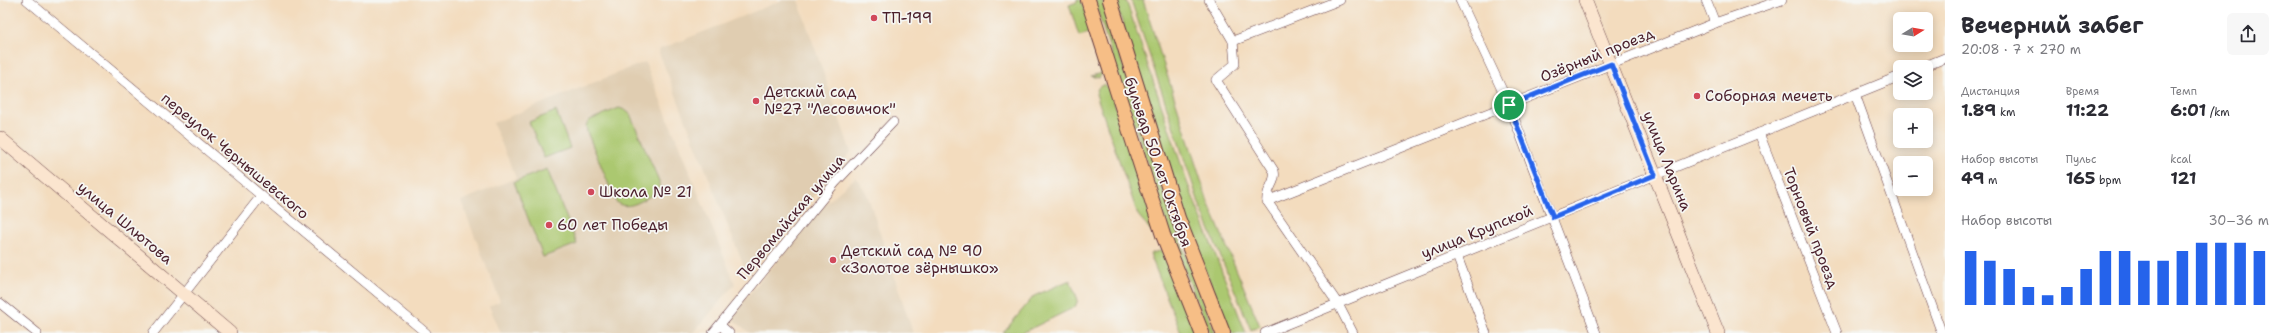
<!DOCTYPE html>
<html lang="ru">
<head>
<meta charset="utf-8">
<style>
	:root { --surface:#fff; --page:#f7f7f7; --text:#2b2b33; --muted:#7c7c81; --accent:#2563eb }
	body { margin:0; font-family:"Shantell Sans",sans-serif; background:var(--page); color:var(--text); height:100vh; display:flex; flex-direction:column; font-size:15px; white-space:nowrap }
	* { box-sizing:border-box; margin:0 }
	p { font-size:13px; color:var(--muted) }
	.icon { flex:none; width:22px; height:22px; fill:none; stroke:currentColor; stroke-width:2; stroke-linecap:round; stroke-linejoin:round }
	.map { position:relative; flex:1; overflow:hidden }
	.panel { display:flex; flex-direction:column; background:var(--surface); width:340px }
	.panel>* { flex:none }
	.needle { width:26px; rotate:79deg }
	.buttons { position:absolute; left:1893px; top:12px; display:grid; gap:8px }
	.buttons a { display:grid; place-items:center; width:40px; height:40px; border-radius:6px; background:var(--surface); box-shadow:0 2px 10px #0003; font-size:20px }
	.pin { position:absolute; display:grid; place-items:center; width:34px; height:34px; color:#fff; margin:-17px; border:2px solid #fff; border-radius:50%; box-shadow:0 1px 4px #0007 }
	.round { display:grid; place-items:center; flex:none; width:42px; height:42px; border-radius:6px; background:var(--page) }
	.headline { display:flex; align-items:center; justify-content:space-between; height:68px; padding:0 16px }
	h1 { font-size:22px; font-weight:700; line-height:30px }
	.figures { display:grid; grid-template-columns:repeat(3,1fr); gap:6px; height:68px; padding:4px 16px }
	.figures div { display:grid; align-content:center }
	.figures b { font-size:17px; font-weight:700 }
	.figures small { font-size:11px; font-weight:400 }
	.figures p { font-size:11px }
	.chart { height:112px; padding:8px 16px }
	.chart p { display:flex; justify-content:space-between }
	.chart svg { width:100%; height:72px; margin-top:4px; stroke:var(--accent); stroke-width:6 }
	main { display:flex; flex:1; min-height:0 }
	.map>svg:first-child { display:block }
	.built { fill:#e0cdb1 }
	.green { fill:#abc86f; stroke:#7a744d }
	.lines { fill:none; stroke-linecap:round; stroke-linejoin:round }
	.street-casing { stroke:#633b41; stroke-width:10 }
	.secondary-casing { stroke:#633b41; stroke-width:14 }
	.primary-casing { stroke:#633b41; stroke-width:16 }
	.street { stroke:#fff; stroke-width:9 }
	.secondary { stroke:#fbe5cf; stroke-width:13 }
	.primary { stroke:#f6be86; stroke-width:14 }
	.route-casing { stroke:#fff; stroke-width:8 }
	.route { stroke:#2563eb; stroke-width:5 }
	.poi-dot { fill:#d1495b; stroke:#f6f6f2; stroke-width:1.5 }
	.labels { text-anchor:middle; stroke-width:3.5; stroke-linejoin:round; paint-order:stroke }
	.poi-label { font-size:15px; fill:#4a1f2b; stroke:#f6f6f2; text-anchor:start }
	.street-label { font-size:15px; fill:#4a1f2b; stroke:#f6f6f2 }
</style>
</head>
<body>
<main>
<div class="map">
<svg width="1945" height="333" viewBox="0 0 1945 333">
	<rect width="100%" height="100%" fill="#f6f6f2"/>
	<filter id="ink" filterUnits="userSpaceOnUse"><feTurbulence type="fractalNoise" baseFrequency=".025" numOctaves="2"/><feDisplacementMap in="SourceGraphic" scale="8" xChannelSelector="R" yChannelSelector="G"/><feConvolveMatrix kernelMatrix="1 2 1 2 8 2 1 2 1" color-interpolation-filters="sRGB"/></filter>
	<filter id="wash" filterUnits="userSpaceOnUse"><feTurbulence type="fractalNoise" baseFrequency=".012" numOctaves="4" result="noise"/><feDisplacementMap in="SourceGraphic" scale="16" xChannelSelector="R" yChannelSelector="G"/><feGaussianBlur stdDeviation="0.9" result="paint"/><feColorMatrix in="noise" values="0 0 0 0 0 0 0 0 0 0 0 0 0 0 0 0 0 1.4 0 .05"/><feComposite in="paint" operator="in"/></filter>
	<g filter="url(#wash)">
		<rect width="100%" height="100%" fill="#f3dcbe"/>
		<g class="built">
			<polygon points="783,0 798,0 851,152 747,274 658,50"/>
			<polygon points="645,62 735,284 693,333 501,333 489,306 500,301 461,201 516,178 493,123"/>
			<polygon points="856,177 867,194 913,333 750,333 730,317 826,203"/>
		</g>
		<g class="green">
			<polygon points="1077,0 1081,0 1104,71 1099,78 1091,76 1101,73 1089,33 1079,36 1069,5 1077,2"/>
			<polygon points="1094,0 1102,0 1175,226 1215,333 1211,333 1208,329 1168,228"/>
			<polygon points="1115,0 1126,0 1187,182 1246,333 1233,333 1230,330 1193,241"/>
			<polygon points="1131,0 1143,0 1208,202 1260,326 1251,330 1201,209"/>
			<polygon points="1104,84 1110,89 1154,227 1153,233 1138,215 1096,94 1098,88"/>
			<path d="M619 108 625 110 630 114 659 181V188L656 193C644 199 628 212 616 202L587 132 586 125 590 120Z"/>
			<polygon points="556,111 570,148 544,158 529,122"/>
			<polygon points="547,169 577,244 543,257 514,182"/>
			<polygon points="1162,250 1196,333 1181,333 1150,254"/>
			<polygon points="1070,280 1078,300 1075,307 1022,333 1003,333 1034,296"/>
		</g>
	</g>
	<g filter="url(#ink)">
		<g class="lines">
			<defs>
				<g id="street">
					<polyline points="27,0 426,333"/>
					<path d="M1209 0 1233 41 1235 64 1216 80 1274 171C1277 182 1265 190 1267 201L1338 304 1353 333"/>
					<polyline points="1460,0 1509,105 1596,333"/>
					<polyline points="1706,0 1715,23"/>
					<polyline points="1233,41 1340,0"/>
					<polyline points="1923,67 1945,58"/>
					<polyline points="1855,94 1941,331"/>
					<polyline points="1759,133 1837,333"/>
					<polyline points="1267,201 1715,23 1782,0"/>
					<polyline points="1457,256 1486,333"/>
					<polyline points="0,303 37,333"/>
					<polyline points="720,325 729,333"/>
					<polyline points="153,333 261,196"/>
					<polyline points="713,333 835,183 893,122"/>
					<polyline points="1265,333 1900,76"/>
				</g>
				<g id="secondary">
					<polyline points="1585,0 1718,333"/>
					<polyline points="0,138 230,333"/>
				</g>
				<g id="primary">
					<polyline points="1088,0 1163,235 1202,333"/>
					<polyline points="1110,0 1178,218 1223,333"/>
				</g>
			</defs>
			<use href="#street" class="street-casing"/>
			<use href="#secondary" class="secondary-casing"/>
			<use href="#primary" class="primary-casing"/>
			<use href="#street" class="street"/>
			<use href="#secondary" class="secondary"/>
			<use href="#primary" class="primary"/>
		</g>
	</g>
	<g class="lines" filter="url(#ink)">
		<defs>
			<polygon id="route" points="1611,64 1655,175 1553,217 1509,105"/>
		</defs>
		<use href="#route" class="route-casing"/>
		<use href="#route" class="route"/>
	</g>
	<g class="poi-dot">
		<circle cx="874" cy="18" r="4"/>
		<circle cx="1697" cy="96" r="4"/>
		<circle cx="756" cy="101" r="4"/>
		<circle cx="591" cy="192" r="4"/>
		<circle cx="549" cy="225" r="4"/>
		<circle cx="833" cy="260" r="4"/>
	</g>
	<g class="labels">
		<g class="poi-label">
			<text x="882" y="23">ТП-199</text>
			<text x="764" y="97">Детский сад<tspan x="764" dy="17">№27 "Лесовичок"</tspan></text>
			<text x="1705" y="101">Cоборная мечеть</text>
			<text x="599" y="197">Школа № 21</text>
			<text x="557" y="230">60 лет Победы</text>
			<text x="841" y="256">Детский сад № 90<tspan x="841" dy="17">«Золотое зёрнышко»</tspan></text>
		</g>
		<g class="street-label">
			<text transform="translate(1597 55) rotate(-22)" y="5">Озёрный проезд</text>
			<text transform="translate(235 156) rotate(40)" y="5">переулок Чернышевского</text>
			<text transform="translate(1667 161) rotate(68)" y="5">улица Ларина</text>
			<text transform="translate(1158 162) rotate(71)" y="5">бульвар 50 лет Октября</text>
			<text transform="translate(791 217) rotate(-50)" y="5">Первомайская улица</text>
			<text transform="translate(125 223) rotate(40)" y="5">улица Шлютова</text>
			<text transform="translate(1811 228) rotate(69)" y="5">Торновый проезд</text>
			<text transform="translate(1477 232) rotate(-22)" y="5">улица Крупской</text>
		</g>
	</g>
</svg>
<div class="buttons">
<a><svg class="needle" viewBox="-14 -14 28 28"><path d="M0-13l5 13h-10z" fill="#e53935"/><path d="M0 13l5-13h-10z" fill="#7c7c81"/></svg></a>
<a><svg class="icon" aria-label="layers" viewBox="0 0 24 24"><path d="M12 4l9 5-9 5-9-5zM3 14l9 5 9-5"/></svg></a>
<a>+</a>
<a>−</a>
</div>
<div class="pin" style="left:1509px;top:105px;background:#1e9e55"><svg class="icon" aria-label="arrive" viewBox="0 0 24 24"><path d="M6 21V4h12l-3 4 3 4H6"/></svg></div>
</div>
<section class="panel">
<div class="headline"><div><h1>Вечерний забег</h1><p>20:08 · 7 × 270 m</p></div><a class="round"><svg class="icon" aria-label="share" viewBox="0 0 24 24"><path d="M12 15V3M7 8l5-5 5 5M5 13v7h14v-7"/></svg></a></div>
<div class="figures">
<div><p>Дистанция</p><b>1.89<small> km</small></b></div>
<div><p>Время</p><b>11:22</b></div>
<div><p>Темп</p><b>6:01<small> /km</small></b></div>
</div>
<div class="figures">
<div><p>Набор высоты</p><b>49<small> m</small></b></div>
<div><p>Пульс</p><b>165<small> bpm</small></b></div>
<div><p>kcal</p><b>121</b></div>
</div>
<div class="chart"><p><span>Набор высоты</span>30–36 m</p>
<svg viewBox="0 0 160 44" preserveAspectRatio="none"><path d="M5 44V11M15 44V17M25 44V22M35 44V33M45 44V38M55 44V33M65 44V22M75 44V11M85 44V11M95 44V17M105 44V17M115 44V11M125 44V6M135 44V6M145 44V6M155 44V11"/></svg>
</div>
</section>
</main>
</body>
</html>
